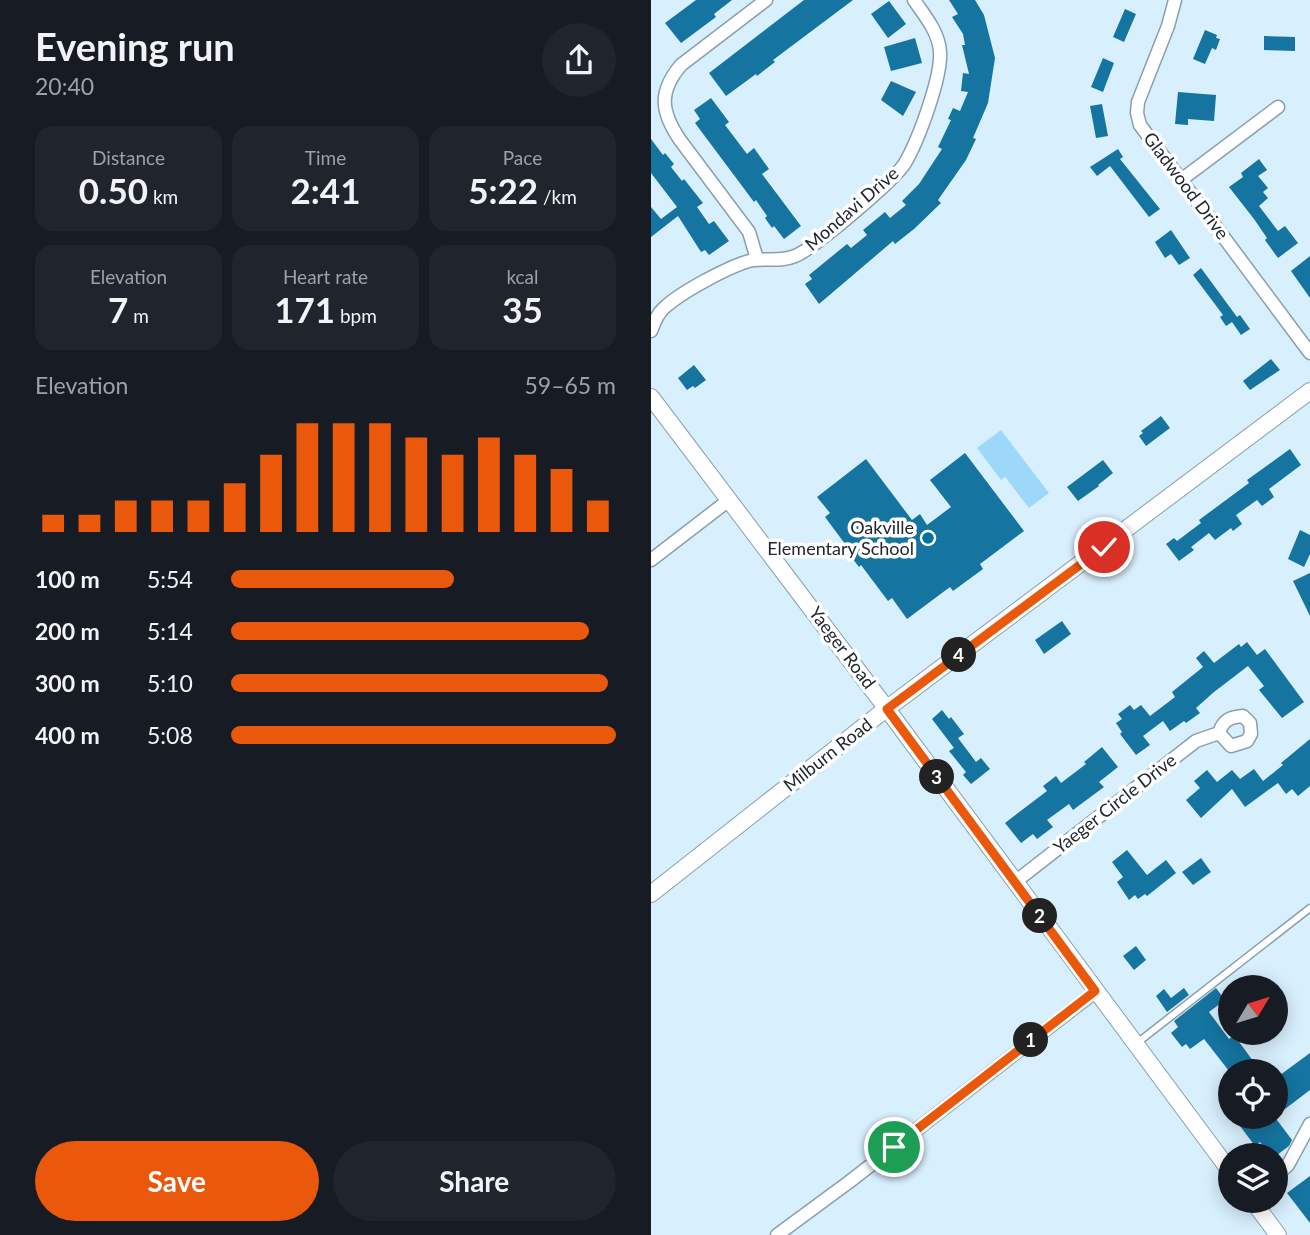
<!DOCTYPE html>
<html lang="en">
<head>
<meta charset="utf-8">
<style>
	:root { --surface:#171b24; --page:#20242c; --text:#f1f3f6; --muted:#9ea1a6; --accent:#ea580c }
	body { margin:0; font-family:Lato,sans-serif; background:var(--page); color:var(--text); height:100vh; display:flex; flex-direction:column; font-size:26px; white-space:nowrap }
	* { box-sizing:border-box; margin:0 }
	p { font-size:23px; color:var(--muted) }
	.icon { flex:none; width:38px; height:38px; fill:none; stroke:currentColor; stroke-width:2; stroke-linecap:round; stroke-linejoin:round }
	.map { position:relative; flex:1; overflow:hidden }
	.drawer { display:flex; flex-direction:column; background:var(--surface); width:651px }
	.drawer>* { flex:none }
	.needle { width:46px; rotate:52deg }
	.tools { position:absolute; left:567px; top:975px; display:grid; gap:14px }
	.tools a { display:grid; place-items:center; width:70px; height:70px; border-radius:50%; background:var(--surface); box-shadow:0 4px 18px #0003; font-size:35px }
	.pin { position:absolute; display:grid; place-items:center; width:60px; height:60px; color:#fff; margin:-30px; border:4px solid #fff; border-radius:50%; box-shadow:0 2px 7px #0007 }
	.km { position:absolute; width:35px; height:35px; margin:-18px; border-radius:50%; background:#222; color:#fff; font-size:19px; line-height:35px; text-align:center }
	.round { display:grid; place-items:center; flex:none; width:74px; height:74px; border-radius:37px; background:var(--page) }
	.summary { display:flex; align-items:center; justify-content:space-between; height:119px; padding:0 35px }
	h1 { font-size:38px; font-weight:700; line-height:52px }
	.stats { display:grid; grid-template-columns:repeat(3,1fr); gap:10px; height:119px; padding:7px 35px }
	.stats div { display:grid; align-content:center; border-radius:18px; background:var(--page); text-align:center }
	.stats b { font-size:35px; font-weight:700 }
	.stats small { font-size:19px; font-weight:400 }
	.stats p { font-size:19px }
	.chart { height:196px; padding:14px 35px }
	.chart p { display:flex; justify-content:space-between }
	.chart svg { width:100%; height:126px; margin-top:7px; stroke:var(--accent); stroke-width:6 }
	.action { display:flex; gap:14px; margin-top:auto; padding:14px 35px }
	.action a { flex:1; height:80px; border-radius:42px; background:var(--accent); color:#fff; font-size:28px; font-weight:700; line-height:80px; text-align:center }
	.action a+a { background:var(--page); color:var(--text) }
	ul { padding:0 35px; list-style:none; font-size:23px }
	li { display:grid; grid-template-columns:112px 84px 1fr; align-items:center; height:52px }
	li i { height:18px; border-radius:9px; background:var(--accent) }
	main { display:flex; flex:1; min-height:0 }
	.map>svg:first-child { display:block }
	.green { fill:#9dd8fb }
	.building { fill:#1575a0 }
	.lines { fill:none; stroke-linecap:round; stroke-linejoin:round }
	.service-casing { stroke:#8a9fac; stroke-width:9 }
	.minor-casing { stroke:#8a9fac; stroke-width:15 }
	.tertiary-casing { stroke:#8a9fac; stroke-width:18 }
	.service { stroke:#fff; stroke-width:6 }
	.minor { stroke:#fff; stroke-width:12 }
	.tertiary { stroke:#fff; stroke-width:16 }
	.route-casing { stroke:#fff; stroke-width:14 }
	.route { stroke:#ea580c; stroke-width:9 }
	.poi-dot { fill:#02709c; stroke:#fff; stroke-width:2.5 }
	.labels { text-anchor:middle; stroke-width:7; stroke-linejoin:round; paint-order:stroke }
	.street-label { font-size:18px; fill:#20282e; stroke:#fff }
	.poi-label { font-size:18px; fill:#20282e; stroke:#fff; text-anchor:end }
</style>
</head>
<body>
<main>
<section class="drawer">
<div class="summary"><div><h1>Evening run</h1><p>20:40</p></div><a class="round"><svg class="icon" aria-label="share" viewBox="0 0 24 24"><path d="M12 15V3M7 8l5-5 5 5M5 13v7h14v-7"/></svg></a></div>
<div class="stats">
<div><p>Distance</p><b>0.50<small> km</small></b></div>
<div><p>Time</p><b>2:41</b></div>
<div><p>Pace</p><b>5:22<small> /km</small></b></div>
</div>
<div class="stats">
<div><p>Elevation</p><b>7<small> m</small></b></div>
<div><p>Heart rate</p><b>171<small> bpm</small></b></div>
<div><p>kcal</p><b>35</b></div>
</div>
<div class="chart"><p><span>Elevation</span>59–65 m</p>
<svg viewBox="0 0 160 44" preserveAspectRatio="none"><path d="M5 44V38M15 44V38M25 44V33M35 44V33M45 44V33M55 44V27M65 44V17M75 44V6M85 44V6M95 44V6M105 44V11M115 44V17M125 44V11M135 44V17M145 44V22M155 44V33"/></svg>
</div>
<ul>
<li><b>100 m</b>5:54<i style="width:58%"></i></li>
<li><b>200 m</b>5:14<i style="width:93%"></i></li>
<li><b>300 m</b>5:10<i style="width:98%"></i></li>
<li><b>400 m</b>5:08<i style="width:100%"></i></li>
</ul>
<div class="action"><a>Save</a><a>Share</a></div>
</section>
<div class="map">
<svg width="659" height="1235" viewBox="0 0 659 1235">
	<rect width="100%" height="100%" fill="#d8effd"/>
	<polygon class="green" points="350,430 398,493 378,508 354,477 350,480 326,448"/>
	<g class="building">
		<polygon points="45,0 81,0 63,14 65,17 30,43 14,23"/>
		<polygon points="153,0 202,0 122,60 124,62 106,76 105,74 75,96 58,73"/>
		<polygon points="298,0 324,0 333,15 344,58 337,103 322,138 325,139 315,160 287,200 290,203 263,229 244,244 242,241 168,304 154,284 161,279 158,275 196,244 200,248 216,235 212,230 234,212 239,218 255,205 251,201 268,184 291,149 287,147 300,120 297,119 302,108 309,111 317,92 310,91 312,73 318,74 311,45 314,45 312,34 301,17 307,14"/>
		<polygon points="238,1 255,24 237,38 220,14"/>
		<polygon points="474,9 485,14 473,42 462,37"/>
		<polygon points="554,30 566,35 565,38 569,39 565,50 561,48 554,64 542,59"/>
		<polygon points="613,36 644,37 644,51 613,50"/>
		<polygon points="264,38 271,63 240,71 233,47"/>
		<polygon points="452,58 463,63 452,92 440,87"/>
		<polygon points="240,81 265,92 252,116 230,100"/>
		<polygon points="527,92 565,95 563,121 537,119 537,125 524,124"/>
		<polygon points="60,98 78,122 74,125 96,154 103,148 118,169 111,174 150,226 133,239 123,226 121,228 114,218 116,216 105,200 103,202 44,123 49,119 43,110"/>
		<polygon points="451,104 457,136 445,138 439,106"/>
		<polygon points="0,139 12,155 14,153 23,164 20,167 31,181 33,179 52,203 46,207 58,224 63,221 78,241 58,255 54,250 50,252 27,216 0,237 0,207 10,219 26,207 0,173"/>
		<polygon points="467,149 472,157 469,159 509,209 498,217 459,166 446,176 439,167"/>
		<polygon points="608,159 616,170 607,176 617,188 612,192 617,198 608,206 627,231 634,226 647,243 627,258 614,240 616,238 603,219 578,187 592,177 590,173"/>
		<polygon points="520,230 539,258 528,265 520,254 514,258 504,242"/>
		<polygon points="659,256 659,298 640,271"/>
		<polygon points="550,268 586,317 589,315 599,329 590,335 581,322 575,326 569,317 572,315 542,275"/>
		<polygon points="620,359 629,370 599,390 592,381"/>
		<polygon points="43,365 55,380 44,388 42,386 36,390 27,378"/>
		<polygon points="510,416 519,428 495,446 488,436 492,433 490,431"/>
		<polygon points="639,449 650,465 618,489 623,497 611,506 606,500 585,515 591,524 582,531 580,528 564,540 558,533 540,547 543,550 528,561 515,544 523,538 526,541 550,523 548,520 598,483 596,480"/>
		<polygon points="314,453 373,531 329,564 332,569 302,591 299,587 256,619 241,598 237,601 210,565 208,567 198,554 200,552 174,517 179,513 166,497 215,459 261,520 269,514 276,525 300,507 279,480"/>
		<polygon points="452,460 462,473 447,485 448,486 427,501 416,487"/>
		<polygon points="649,530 659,535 659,554 653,567 637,559"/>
		<polygon points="659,573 659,616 642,581"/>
		<polygon points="411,621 420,634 393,654 384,640"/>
		<polygon points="596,642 606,655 614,649 653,702 631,718 608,690 613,686 597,666 563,692 545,708 549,713 535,723 533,721 519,731 512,721 492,736 499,745 485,755 469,734 471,732 465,723 471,719 467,714 479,705 483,710 490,705 499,716 524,697 521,692 552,667 545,658 553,651 563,663 588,644 590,647"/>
		<polygon points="291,710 298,719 300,717 313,734 307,738 325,762 330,758 339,769 320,784 312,775 315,772 298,751 303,748 281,719"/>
		<polygon points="659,739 659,786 647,796 641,789 635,794 627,783 594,807 581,789 550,818 535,800 549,788 543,781 556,770 566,782 581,770 589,779 603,769 612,781 632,765 630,763"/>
		<polygon points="451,747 467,767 448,782 453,787 422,810 418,804 396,820 402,827 386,839 382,834 370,843 354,823 396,791 392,786 405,776 410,783 435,764 433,762"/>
		<polygon points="476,850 496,875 515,860 525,873 496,896 494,894 487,899 484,895 478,900 466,882 472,877 461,862"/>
		<polygon points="550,858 560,872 542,885 531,872"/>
		<polygon points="485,946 495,960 483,970 472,956"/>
		<polygon points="533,988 538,995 516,1012 505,996 513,989 520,998"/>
		<polygon points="565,988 574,1000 558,1012 578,1039 583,1035 605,1065 597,1071 578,1071 553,1039 539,1049 535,1044 531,1047 520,1033 527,1027 523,1021"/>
		<polygon points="659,1053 659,1090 630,1112 625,1105 625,1078"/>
		<polygon points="594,1116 623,1116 641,1140 638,1146 626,1155 619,1155 609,1142 604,1146 586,1122"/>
		<polygon points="659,1176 659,1223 636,1193"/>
	</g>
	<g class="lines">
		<defs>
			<polyline id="service" points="486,1043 659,908"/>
			<g id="minor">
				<polyline points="524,0 517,26 487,102 486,113 489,125 659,353"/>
				<polyline points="530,180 627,107"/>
				<path d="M106 259 98 232 29 140C10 112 7 92 30 65L115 0"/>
				<path d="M0 331C3 323 6 314 13 308 30 292 80 265 102 260 116 258 130 262 144 256 162 249 244 180 254 163 267 141 291 77 289 52 288 32 273 15 263 0"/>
				<polyline points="0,560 78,500"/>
				<path d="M364 882 545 741 568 733C572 720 579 717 592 716L599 723 600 734 596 741 580 746 568 733"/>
				<polyline points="625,1176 637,1165 659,1124"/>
				<polyline points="126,1235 198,1182 445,991"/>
			</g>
			<g id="tertiary">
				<polyline points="0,397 236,709 579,1171"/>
				<polyline points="0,894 226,716 659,391"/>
				<polyline points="601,1200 627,1235"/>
			</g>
		</defs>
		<use href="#service" class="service-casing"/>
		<use href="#minor" class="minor-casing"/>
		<use href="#tertiary" class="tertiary-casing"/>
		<use href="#service" class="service"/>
		<use href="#minor" class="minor"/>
		<use href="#tertiary" class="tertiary"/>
	</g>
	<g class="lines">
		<defs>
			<polyline id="route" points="243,1147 444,991 236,709 453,547"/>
		</defs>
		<use href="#route" class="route-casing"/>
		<use href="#route" class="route"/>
	</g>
	<circle class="poi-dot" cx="277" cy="538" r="7"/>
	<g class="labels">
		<g class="street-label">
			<text transform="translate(535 186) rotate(53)" y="6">Gladwood Drive</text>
			<text transform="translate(201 209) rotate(-41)" y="6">Mondavi Drive</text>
			<text transform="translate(191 648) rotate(53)" y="6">Yaeger Road</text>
			<text transform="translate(177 755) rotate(-38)" y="6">Milburn Road</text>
			<text transform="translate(464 804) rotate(-38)" y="6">Yaeger Circle Drive</text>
		</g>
		<g class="poi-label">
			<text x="263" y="534">Oakville<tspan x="263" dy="21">Elementary School</tspan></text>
		</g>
	</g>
</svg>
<div class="tools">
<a><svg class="needle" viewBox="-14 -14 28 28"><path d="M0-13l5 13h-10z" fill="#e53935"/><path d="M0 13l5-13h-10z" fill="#9ea1a6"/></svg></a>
<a><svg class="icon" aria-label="locate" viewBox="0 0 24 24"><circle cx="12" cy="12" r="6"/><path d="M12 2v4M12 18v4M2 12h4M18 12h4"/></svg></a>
<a><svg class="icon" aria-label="layers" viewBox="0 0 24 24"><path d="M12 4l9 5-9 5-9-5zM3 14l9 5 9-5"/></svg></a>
</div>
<div class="pin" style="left:243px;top:1147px;background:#1e9e55"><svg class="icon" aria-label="arrive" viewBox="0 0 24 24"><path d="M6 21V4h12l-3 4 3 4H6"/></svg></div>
<div class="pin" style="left:453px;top:547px;background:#d93025"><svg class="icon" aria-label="check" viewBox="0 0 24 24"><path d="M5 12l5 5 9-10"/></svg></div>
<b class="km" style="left:380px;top:1040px">1</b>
<b class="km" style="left:389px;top:916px">2</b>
<b class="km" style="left:286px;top:777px">3</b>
<b class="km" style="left:308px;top:655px">4</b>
</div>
</main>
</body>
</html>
